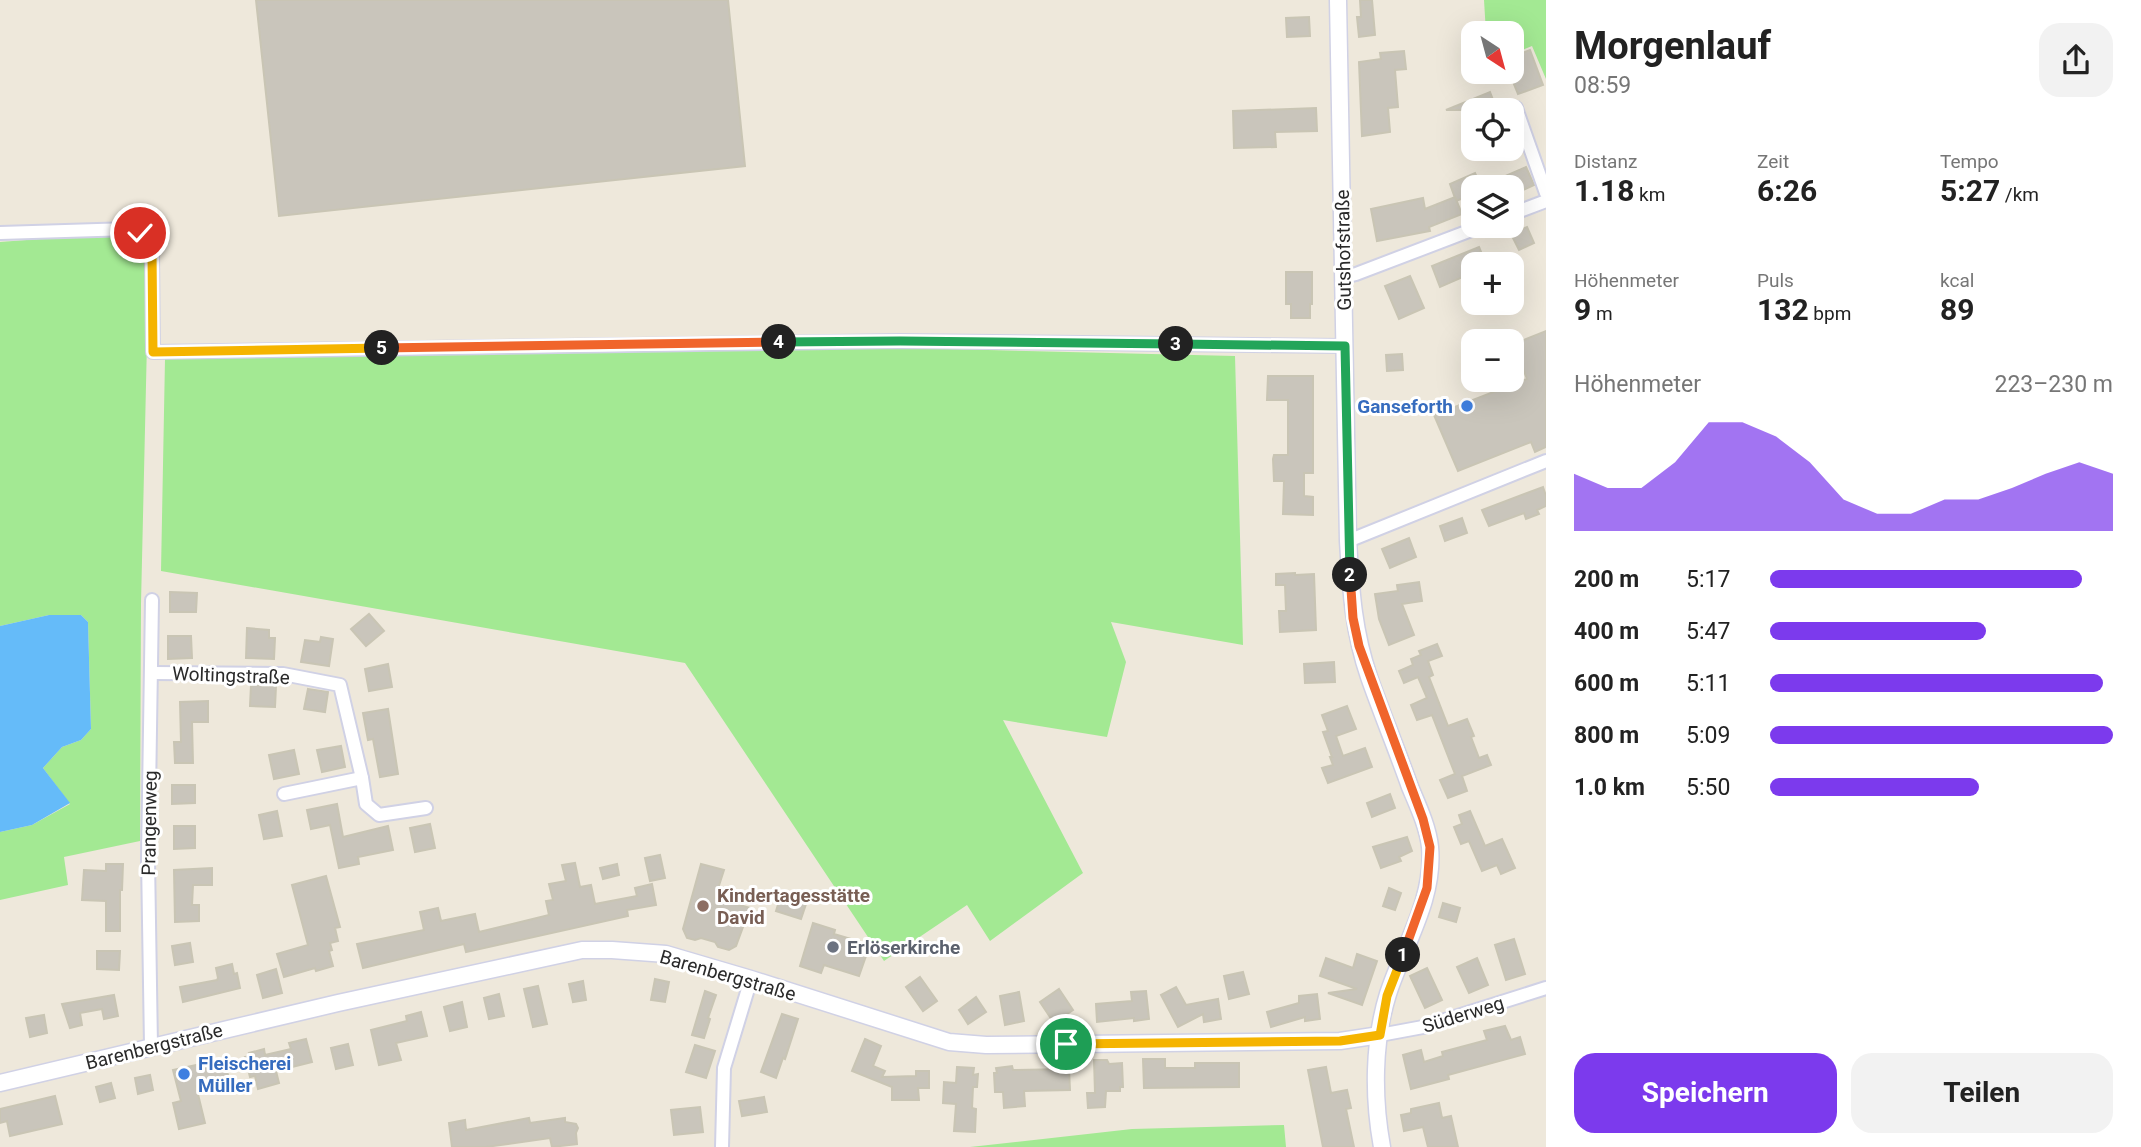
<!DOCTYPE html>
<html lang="de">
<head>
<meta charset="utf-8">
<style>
	:root { --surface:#fff; --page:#f2f2f2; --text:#222; --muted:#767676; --accent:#7c3aed }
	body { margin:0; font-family:Roboto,sans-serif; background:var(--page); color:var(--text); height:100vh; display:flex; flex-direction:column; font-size:26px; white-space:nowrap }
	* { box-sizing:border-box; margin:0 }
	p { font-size:23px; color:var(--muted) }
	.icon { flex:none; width:38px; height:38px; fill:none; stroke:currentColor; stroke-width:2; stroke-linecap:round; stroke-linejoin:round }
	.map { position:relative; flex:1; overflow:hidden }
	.panel { display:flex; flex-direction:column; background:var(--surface); width:595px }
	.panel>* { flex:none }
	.needle { width:46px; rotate:144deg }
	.tools { position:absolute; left:1461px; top:21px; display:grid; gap:14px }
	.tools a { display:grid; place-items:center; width:63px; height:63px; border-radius:14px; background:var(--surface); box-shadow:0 7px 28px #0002; font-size:35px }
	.pin { position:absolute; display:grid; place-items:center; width:60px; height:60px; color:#fff; margin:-30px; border:4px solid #fff; border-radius:50%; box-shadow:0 2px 7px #0007 }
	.km { position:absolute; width:35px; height:35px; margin:-18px; border-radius:50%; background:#222; color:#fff; font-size:19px; line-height:35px; text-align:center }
	.round { display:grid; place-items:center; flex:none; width:74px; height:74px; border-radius:21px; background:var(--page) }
	.overview { display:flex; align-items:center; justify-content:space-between; height:119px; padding:0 28px }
	h1 { font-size:38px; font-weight:700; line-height:52px }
	.metrics { display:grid; grid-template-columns:repeat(3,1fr); gap:10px; height:119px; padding:7px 28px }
	.metrics div { display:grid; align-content:center }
	.metrics b { font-size:30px; font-weight:700 }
	.metrics small { font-size:19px; font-weight:400 }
	.metrics p { font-size:19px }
	.chart { height:196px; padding:14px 28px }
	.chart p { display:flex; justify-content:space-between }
	.chart svg { width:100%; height:126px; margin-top:7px; fill:var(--accent); opacity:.7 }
	.button { display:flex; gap:14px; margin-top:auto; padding:14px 28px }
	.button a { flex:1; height:80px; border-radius:21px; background:var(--accent); color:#fff; font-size:28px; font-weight:700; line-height:80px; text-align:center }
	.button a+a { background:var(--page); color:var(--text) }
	ul { padding:0 28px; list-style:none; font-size:23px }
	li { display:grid; grid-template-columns:112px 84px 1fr; align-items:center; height:52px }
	li i { height:18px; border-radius:9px; background:var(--accent) }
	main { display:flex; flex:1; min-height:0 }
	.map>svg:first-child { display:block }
	.green { fill:#a3e993 }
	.water { fill:#65bbf9 }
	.building { fill:#c9c5bb; stroke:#c9c5b4; stroke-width:2 }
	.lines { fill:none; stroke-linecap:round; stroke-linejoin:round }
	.minor-casing { stroke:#d0d1e5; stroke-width:16 }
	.tertiary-casing { stroke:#d0d1e5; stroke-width:19 }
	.minor { stroke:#fff; stroke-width:12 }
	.tertiary { stroke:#fff; stroke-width:16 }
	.split-1-casing { stroke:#fff; stroke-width:14 }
	.split-2-casing { stroke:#fff; stroke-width:14 }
	.split-3-casing { stroke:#fff; stroke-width:14 }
	.split-4-casing { stroke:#fff; stroke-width:14 }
	.split-5-casing { stroke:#fff; stroke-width:14 }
	.split-6-casing { stroke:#fff; stroke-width:14 }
	.split-1 { stroke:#f5b400; stroke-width:9 }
	.split-2 { stroke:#f0652b; stroke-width:9 }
	.split-3 { stroke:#22a559; stroke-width:9 }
	.split-4 { stroke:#22a559; stroke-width:9 }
	.split-5 { stroke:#f0652b; stroke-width:9 }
	.split-6 { stroke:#f5b400; stroke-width:9 }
	.shop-dot { fill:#3f7fe0; stroke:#fff; stroke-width:2.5 }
	.education-dot { fill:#8d6e63; stroke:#fff; stroke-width:2.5 }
	.worship-dot { fill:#6b7280; stroke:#fff; stroke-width:2.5 }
	.labels { text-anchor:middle; stroke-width:6; stroke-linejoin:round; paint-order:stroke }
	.street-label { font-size:19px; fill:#2a2a2a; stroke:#fff }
	.shop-label { font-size:19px; font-weight:bold; fill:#366cbe; stroke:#fff; text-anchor:end }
	.education-label { font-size:19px; font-weight:bold; fill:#785e54; stroke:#fff; text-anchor:start }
	.worship-label { font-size:19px; font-weight:bold; fill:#5b616d; stroke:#fff; text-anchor:start }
</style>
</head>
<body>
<main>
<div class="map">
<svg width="1546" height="1147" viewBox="0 0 1546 1147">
	<rect width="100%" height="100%" fill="#eee8db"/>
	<g class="green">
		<polygon points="1484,0 1546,0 1546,79 1532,46 1512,54 1512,33 1486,33"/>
		<polygon points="132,232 141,236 149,254 141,604 140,841 64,857 68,885 0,900 0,832 32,825 70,804 43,768 62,747 81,740 91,729 88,622 81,615 49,615 0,626 0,242"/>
		<polygon points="905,348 1235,356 1243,645 1111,622 1126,662 1107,737 1003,720 1083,873 990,941 967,905 884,961 685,663 161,571 165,359"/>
		<polygon points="1284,1125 1286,1147 970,1147 1132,1129"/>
	</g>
	<polygon class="water" points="49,615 81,615 88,622 91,729 81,740 62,747 43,768 70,803 32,825 0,832 0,626"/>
	<g class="building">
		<polygon points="256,0 728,0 745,166 279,216"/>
		<polygon points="1360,0 1372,0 1375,35 1359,37 1357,17 1361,17"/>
		<polygon points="1309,17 1310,36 1287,37 1286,18"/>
		<polygon points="1530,50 1543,85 1518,94 1509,72 1512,72 1512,57"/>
		<polygon points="1404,51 1406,69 1395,70 1398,107 1388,108 1390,132 1362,136 1359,62 1381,59 1380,53"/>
		<polygon points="1490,92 1497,110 1474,110 1473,137 1462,110 1446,110"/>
		<polygon points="1316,108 1317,131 1275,132 1276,147 1234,148 1233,111"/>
		<polygon points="1512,123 1521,147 1512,150"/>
		<polygon points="1526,167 1534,185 1512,195 1512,187 1507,187 1503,177"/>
		<polygon points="1475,173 1481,187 1474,187 1474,194 1456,201 1450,184"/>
		<polygon points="1455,197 1462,214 1429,227 1430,231 1377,241 1371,209 1423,198 1425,209"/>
		<polygon points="1527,227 1534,243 1519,250 1511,234"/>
		<polygon points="1479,247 1486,264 1474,264 1474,272 1440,287 1432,266"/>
		<polygon points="1286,272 1312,272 1312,304 1310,304 1310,318 1291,318 1291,304 1286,304"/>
		<polygon points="1410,276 1424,308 1399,319 1385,286"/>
		<polygon points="1546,331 1546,447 1535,452 1531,442 1458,471 1434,415 1527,379 1514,344"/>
		<polygon points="1402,354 1403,370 1387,371 1386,355"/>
		<polygon points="1268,376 1313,376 1313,473 1304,473 1304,496 1313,497 1313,515 1283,514 1284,481 1274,481 1273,459 1274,455 1288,455 1288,400 1267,400"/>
		<polygon points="1543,487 1546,496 1546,506 1537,510 1539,514 1526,519 1524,513 1489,526 1482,510"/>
		<polygon points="1462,518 1467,533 1445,541 1440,526"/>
		<polygon points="1409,538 1416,557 1390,568 1382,549"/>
		<polygon points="1295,573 1295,575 1314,574 1316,630 1280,632 1279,611 1286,611 1285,585 1276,585 1276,574"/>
		<polygon points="1419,582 1422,601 1402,604 1414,635 1389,645 1379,619 1375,594 1398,591 1397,585"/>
		<polygon points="170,592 197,593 196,612 170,612"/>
		<polygon points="369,614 384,631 366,646 351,629"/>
		<polygon points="247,628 269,630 269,638 275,638 274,659 246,658"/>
		<polygon points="168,636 191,636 192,658 168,659"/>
		<polygon points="321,637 333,639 329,666 301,662 305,640 320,642"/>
		<polygon points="1437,644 1442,656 1428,661 1433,675 1429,677 1448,726 1467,719 1474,736 1471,737 1479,758 1487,755 1491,765 1462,776 1467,791 1448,798 1440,780 1455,774 1432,715 1417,720 1411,705 1427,698 1418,677 1404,683 1399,671 1413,665 1411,659 1421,655 1419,651"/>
		<polygon points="1334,662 1335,682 1305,683 1304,664"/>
		<polygon points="388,664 392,687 369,691 365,669"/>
		<polygon points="251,685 276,686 275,707 250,706"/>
		<polygon points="308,689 328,692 325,712 304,709"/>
		<polygon points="208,701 208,722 192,722 193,763 175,763 174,742 181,742 180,702"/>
		<polygon points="1347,706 1356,729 1336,736 1343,756 1365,748 1372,767 1328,783 1322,768 1333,765 1330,757 1332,757 1323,732 1328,731 1322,715"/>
		<polygon points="388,709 398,774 380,777 373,739 368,740 363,713"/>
		<polygon points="341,746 345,767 322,772 317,750"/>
		<polygon points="294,750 299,774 274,779 269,755"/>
		<polygon points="172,785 195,785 195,803 172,804"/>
		<polygon points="1390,794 1395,808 1372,817 1367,803"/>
		<polygon points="337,804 343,837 388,826 393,850 358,857 359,864 339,868 330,825 311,829 307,810"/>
		<polygon points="277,811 282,836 264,839 259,815"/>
		<polygon points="1470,811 1485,846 1502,839 1515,868 1501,874 1497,865 1482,871 1469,841 1461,844 1454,827 1462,824 1459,815"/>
		<polygon points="430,824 435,848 415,852 410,828"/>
		<polygon points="174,826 195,826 195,848 174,849"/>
		<polygon points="1407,837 1412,851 1399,857 1401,861 1381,868 1373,847"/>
		<polygon points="660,855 665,878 650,881 645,858"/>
		<polygon points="575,863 580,887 591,885 595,904 637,896 635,888 652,884 656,905 627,910 628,916 466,952 464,944 363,968 357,944 424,930 420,912 438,908 441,921 475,914 479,932 549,915 546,901 553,900 549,884 566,881 562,865"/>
		<polygon points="106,864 123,864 122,890 120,890 120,931 106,931 106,901 82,900 84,870 106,871"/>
		<polygon points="617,864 619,875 603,879 600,868"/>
		<polygon points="701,864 724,870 715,898 750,908 736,946 729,950 718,947 715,942 701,938 695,940 687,938 683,929"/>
		<polygon points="212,868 212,885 193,885 192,905 199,905 199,921 175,922 174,870"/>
		<polygon points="326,876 340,927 335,928 338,941 330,943 332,950 329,951 333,966 316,971 315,968 284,977 277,954 308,945 292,885"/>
		<polygon points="1389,888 1401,893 1395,910 1383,906"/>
		<polygon points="781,895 806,904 801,919 776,911"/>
		<polygon points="1443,903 1460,908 1456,922 1439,917"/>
		<polygon points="813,923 835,930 834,934 861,942 857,954 866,956 859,976 824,965 821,973 800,966"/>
		<polygon points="1514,939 1525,974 1506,980 1495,945"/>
		<polygon points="190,943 193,962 175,965 172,946"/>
		<polygon points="97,951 120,951 119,970 97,969"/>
		<polygon points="1357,954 1377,961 1362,1005 1328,993 1357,989 1320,976 1326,958 1353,968"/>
		<polygon points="1477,958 1488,985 1469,993 1457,967"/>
		<polygon points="232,964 234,974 237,973 240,988 183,1002 180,987 217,980 218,978 216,968"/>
		<polygon points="1427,968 1442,1000 1425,1008 1410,976"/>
		<polygon points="276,969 282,993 263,998 257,975"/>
		<polygon points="1243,972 1249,994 1229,999 1224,976"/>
		<polygon points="920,977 937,1001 923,1011 906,987"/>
		<polygon points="655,979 669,982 665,1002 651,1000"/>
		<polygon points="583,981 586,1000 573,1002 569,984"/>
		<polygon points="538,986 547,1024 533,1027 524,989"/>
		<polygon points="1176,987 1186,1005 1218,999 1221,1019 1204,1022 1203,1014 1178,1027 1161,995"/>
		<polygon points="1059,989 1073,1010 1054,1023 1040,1002"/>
		<polygon points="705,991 716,995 708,1018 710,1019 704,1038 692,1035"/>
		<polygon points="1146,991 1149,1019 1134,1021 1134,1018 1097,1022 1096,1004 1132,1001 1131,992"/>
		<polygon points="1019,992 1024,1021 1005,1025 1000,996"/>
		<polygon points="499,994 504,1016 489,1019 484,998"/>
		<polygon points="1317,994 1320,1019 1305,1021 1305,1017 1271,1027 1267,1012 1299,1003 1299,996"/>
		<polygon points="114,995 118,1016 104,1019 102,1009 80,1013 82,1025 70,1028 62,1004"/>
		<polygon points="976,997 986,1012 968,1024 959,1010"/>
		<polygon points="462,1002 467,1027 450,1031 444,1007"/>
		<polygon points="421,1012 427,1036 396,1043 401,1060 379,1065 371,1030 407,1021 406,1016"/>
		<polygon points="782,1014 798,1019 785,1059 783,1058 776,1078 761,1072"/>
		<polygon points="44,1015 47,1033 30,1037 26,1018"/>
		<polygon points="1505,1026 1511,1040 1520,1037 1525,1054 1448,1075 1449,1079 1411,1089 1403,1055 1421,1050 1424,1062 1443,1056 1442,1052 1487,1040 1484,1031"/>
		<polygon points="306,1039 312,1062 276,1071 279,1083 258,1089 255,1076 250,1077 245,1057 250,1056 249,1053 264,1049 265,1055 291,1049 289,1043"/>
		<polygon points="865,1039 881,1046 873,1066 885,1071 882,1077 916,1076 916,1071 929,1071 929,1088 918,1088 919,1100 892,1100 892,1087 852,1071"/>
		<polygon points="348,1044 353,1065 336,1069 331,1048"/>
		<polygon points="695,1045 715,1051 706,1078 686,1072"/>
		<polygon points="224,1059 229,1079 196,1086 205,1123 179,1129 173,1103 181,1101 173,1070"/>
		<polygon points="1143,1059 1165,1059 1165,1068 1195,1068 1195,1063 1239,1063 1239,1087 1144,1088"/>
		<polygon points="1094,1060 1107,1060 1109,1064 1122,1063 1123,1087 1120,1087 1120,1091 1106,1091 1105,1107 1088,1108 1087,1093 1095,1093"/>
		<polygon points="1012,1066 1013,1070 1069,1069 1070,1090 1024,1091 1025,1106 1004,1108 1003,1092 995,1092 994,1073 997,1073 996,1068"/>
		<polygon points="957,1067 974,1068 973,1075 978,1074 977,1087 973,1087 972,1108 976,1109 975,1132 954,1131 956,1104 943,1103 944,1082 956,1083"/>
		<polygon points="1326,1067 1331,1093 1347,1090 1351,1108 1346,1109 1354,1147 1323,1147 1308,1070"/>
		<polygon points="150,1075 153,1090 138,1094 135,1078"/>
		<polygon points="111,1083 115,1098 100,1102 96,1087"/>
		<polygon points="55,1096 62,1124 10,1136 7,1121 0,1123 0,1109"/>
		<polygon points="764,1097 767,1112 742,1116 739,1101"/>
		<polygon points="1439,1103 1442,1118 1451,1116 1458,1147 1428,1147 1423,1127 1404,1131 1401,1115 1411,1113 1411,1109"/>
		<polygon points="700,1107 703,1132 674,1135 671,1110"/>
		<polygon points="529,1118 530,1123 565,1118 565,1122 576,1124 578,1128 576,1133 577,1144 552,1147 550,1138 486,1147 452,1147 449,1123 465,1120 466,1130"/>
	</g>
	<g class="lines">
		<defs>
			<g id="minor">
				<polyline points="1516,108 1546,193"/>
				<polyline points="1512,214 1546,201"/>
				<path d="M0 233 130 229C144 235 148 239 152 253L153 352 900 341 1345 346"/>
				<polyline points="1344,277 1356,274 1482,226"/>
				<polyline points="1348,541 1546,461"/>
				<polyline points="152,673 283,674 340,685 362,778 366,804 379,815 426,808"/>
				<polyline points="284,794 362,778"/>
				<polyline points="1380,1035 1423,1027 1546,988"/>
				<polyline points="151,1046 148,859 152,600"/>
				<polyline points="722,1147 724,1068 751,979"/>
			</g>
			<g id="tertiary">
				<path d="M1338 0 1348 541C1351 590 1353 630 1369 677 1382 714 1397 750 1410 787 1418 806 1428 827 1430 847 1435 899 1403 947 1388 994 1373 1042 1373 1098 1382 1147"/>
				<polyline points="0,1083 338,1003 582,950 612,950 666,954 751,979 949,1042 986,1045 1340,1041 1380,1035"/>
			</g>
		</defs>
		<use href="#minor" class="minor-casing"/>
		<use href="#tertiary" class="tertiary-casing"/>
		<use href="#minor" class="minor"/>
		<use href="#tertiary" class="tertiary"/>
	</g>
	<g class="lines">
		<defs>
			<polyline id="split-1" points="1066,1044 1340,1041 1380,1035 1387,996 1403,955"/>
			<polyline id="split-2" points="1350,575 1353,618 1359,646 1423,819 1430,847 1427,888 1403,955"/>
			<polyline id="split-3" points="1176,344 1345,346 1350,575"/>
			<polyline id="split-4" points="779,342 900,341 1176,344"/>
			<polyline id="split-5" points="382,348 779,342"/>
			<polyline id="split-6" points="140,233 147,239 152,253 153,352 382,348"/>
		</defs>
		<use href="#split-1" class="split-1-casing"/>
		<use href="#split-2" class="split-2-casing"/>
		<use href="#split-3" class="split-3-casing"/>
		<use href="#split-4" class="split-4-casing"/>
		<use href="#split-5" class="split-5-casing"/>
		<use href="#split-6" class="split-6-casing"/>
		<use href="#split-1" class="split-1"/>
		<use href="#split-2" class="split-2"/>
		<use href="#split-3" class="split-3"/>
		<use href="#split-4" class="split-4"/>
		<use href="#split-5" class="split-5"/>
		<use href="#split-6" class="split-6"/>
	</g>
	<g class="shop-dot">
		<circle cx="1467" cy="406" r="7"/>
		<circle cx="184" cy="1074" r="7"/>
	</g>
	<circle class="education-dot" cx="703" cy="906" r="7"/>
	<circle class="worship-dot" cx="833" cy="947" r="7"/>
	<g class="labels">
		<g class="street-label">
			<text transform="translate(1343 250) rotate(-91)" y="7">Gutshofstraße</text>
			<text transform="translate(231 675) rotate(2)" y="7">Woltingstraße</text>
			<text transform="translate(149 823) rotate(-89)" y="7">Prangenweg</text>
			<text transform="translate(728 975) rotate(16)" y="7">Barenbergstraße</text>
			<text transform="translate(1463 1014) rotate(-17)" y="7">Süderweg</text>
			<text transform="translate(154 1046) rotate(-14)" y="7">Barenbergstraße</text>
		</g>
		<g class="shop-label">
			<text x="1453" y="413">Ganseforth</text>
			<text x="198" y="1070" text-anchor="start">Fleischerei<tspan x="198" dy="22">Müller</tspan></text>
		</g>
		<g class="education-label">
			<text x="717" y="902">Kindertagesstätte<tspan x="717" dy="22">David</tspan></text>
		</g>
		<g class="worship-label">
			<text x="847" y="954">Erlöserkirche</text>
		</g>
	</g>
</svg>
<div class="tools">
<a><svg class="needle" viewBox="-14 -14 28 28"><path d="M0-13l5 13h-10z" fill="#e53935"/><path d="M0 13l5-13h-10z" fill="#767676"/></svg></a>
<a><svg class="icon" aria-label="locate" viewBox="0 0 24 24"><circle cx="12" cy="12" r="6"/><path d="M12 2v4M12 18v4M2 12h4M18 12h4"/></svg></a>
<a><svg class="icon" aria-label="layers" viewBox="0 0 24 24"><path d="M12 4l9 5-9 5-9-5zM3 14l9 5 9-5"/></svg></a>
<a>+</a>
<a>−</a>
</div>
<div class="pin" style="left:1066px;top:1044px;background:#1e9e55"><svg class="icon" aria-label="arrive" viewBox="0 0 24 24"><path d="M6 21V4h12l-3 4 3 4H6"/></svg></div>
<div class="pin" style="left:140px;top:233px;background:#d93025"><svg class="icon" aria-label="check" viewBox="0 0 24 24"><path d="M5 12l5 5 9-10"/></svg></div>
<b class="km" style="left:1403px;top:955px">1</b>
<b class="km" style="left:1350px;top:575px">2</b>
<b class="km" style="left:1176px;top:344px">3</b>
<b class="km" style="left:779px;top:342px">4</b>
<b class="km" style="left:382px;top:348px">5</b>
</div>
<section class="panel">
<div class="overview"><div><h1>Morgenlauf</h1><p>08:59</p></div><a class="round"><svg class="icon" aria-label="share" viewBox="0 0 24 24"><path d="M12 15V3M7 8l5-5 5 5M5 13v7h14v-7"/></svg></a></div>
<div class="metrics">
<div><p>Distanz</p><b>1.18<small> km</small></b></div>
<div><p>Zeit</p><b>6:26</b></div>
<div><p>Tempo</p><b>5:27<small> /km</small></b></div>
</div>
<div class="metrics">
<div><p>Höhenmeter</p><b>9<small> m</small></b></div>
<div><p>Puls</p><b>132<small> bpm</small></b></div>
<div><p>kcal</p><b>89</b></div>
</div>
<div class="chart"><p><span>Höhenmeter</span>223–230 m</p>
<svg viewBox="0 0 160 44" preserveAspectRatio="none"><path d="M0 44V24L10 29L20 29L30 20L40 6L50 6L60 11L70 20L80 33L90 38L100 38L110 33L120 33L130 29L140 24L150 20L160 24V44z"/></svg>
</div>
<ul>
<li><b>200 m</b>5:17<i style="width:91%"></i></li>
<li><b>400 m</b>5:47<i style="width:63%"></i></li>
<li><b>600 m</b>5:11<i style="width:97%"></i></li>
<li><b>800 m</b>5:09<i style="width:100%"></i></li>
<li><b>1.0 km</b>5:50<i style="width:61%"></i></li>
</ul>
<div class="button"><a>Speichern</a><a>Teilen</a></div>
</section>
</main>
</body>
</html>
